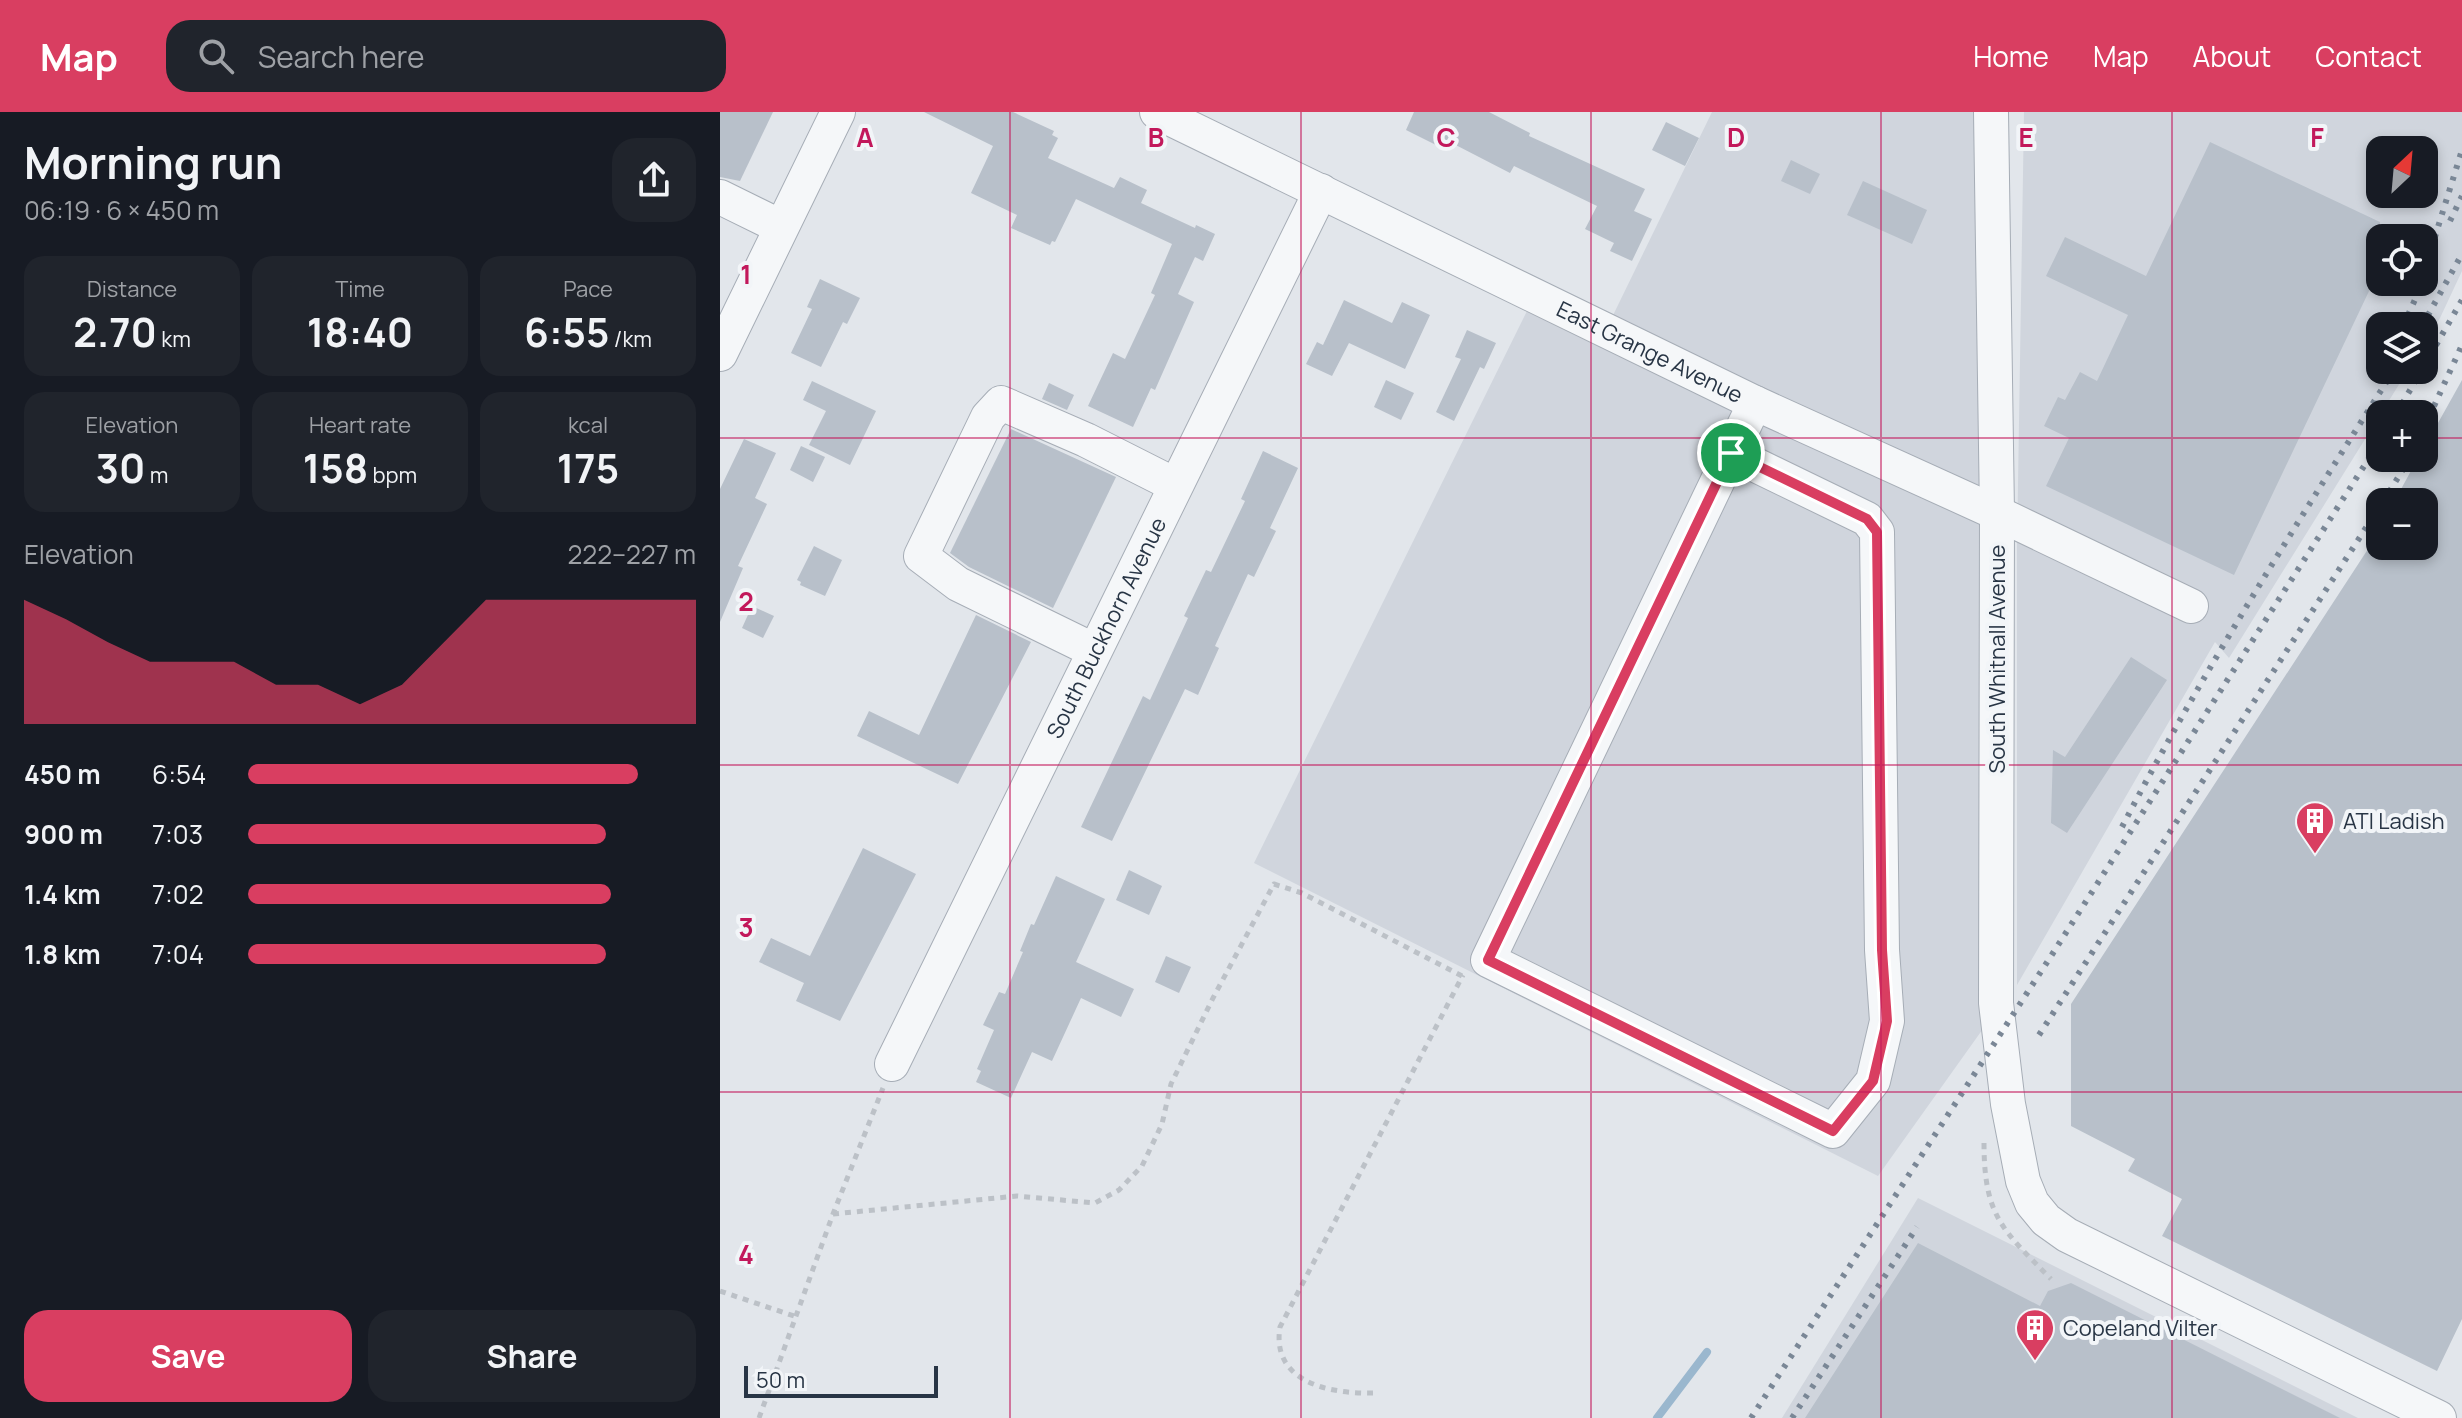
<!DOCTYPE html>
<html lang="en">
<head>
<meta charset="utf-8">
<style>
	:root { --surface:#171b24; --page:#20242c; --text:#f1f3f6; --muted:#9ea1a6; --accent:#d93e61 }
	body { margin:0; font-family:Manrope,sans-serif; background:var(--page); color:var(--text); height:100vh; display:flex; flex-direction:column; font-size:30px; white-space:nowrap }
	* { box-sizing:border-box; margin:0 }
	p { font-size:26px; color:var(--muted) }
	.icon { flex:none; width:44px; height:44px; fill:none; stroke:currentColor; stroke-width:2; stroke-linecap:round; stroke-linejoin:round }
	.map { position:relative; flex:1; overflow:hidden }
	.side { display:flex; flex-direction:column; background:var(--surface); width:720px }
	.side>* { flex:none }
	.needle { width:52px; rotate:26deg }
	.buttons { position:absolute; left:1646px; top:24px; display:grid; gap:16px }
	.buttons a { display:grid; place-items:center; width:72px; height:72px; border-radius:16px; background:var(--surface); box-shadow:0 4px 12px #0003; font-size:40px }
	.scale { position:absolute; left:24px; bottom:20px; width:194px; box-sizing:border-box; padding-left:8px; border:4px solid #283545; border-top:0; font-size:22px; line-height:28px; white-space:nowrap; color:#283545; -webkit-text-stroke:6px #f2f5f8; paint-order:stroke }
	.pin { position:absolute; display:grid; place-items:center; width:68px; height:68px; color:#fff; margin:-34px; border:4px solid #fff; border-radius:50%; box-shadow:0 2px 8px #0007 }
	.round { display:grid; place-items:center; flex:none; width:84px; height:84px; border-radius:24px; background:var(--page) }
	.overview { display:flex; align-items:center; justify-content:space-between; height:136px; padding:0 24px }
	h1 { font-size:44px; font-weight:700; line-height:60px }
	.metrics { display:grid; grid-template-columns:repeat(3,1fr); gap:12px; height:136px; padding:8px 24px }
	.metrics div { display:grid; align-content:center; border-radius:20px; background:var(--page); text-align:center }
	.metrics b { font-size:40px; font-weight:700 }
	.metrics small { font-size:22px; font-weight:400 }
	.metrics p { font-size:22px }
	.chart { height:224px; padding:16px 24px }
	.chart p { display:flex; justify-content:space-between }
	.chart svg { width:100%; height:144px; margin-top:8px; fill:var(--accent); opacity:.7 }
	.action { display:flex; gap:16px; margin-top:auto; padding:16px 24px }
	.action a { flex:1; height:92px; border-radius:24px; background:var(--accent); color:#fff; font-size:32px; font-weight:700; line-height:92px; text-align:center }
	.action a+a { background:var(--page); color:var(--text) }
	ul { padding:0 24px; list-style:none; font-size:26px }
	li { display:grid; grid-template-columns:128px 96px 1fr; align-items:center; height:60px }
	li i { height:20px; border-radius:10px; background:var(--accent) }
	header { display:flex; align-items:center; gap:48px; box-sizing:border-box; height:112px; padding:0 40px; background:var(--accent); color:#fff }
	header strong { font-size:38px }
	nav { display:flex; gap:44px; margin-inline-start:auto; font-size:28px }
	.search { width:560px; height:72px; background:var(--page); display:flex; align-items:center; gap:20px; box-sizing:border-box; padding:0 28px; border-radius:24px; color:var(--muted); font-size:30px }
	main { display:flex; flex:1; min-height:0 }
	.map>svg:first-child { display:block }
	.built { fill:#d0d5dd; fill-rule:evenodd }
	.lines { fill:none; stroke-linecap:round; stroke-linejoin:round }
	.stream { stroke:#9ab7ce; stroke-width:8 }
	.building { fill:#b8c0ca }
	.minor-casing { stroke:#a6adb6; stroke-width:36 }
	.path { stroke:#bcc1c7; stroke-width:5; stroke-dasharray:6 6; stroke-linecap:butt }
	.minor { stroke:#f5f7f9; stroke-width:34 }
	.rail { stroke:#7a8796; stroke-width:6; stroke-dasharray:4 8; stroke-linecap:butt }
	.route-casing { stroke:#fff; stroke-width:16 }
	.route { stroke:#d93e61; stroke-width:10 }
	.grid { fill:none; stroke:#c2185b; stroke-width:2; stroke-opacity:0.55 }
	.labels { text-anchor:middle; stroke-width:8; stroke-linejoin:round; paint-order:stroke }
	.street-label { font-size:22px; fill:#283545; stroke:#f2f5f8 }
	.poi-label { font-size:22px; fill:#283545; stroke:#f2f5f8; text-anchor:start }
	.grid-label { font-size:26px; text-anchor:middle; font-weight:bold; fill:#c2185b; stroke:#f2f5f8; stroke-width:8; stroke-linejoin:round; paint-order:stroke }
</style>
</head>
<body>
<header>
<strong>Map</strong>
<div class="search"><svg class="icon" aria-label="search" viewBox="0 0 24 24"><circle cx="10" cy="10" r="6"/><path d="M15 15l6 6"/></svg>Search here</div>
<nav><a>Home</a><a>Map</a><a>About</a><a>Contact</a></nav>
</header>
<main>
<section class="side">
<div class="overview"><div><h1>Morning run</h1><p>06:19 · 6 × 450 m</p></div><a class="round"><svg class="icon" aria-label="share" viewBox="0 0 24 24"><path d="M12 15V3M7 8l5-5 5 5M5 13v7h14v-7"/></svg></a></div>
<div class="metrics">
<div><p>Distance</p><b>2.70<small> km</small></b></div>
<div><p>Time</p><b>18:40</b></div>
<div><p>Pace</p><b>6:55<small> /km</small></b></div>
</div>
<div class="metrics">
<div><p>Elevation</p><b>30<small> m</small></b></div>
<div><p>Heart rate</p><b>158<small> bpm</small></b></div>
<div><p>kcal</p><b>175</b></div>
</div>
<div class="chart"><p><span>Elevation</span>222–227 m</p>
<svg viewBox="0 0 160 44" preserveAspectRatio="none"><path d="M0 44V6L10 12L20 19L30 25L40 25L50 25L60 32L70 32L80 38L90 32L100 19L110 6L120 6L130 6L140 6L150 6L160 6V44z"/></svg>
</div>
<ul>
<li><b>450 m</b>6:54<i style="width:87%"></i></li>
<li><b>900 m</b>7:03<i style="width:80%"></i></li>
<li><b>1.4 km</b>7:02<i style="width:81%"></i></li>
<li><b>1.8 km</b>7:04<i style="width:80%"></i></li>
</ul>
<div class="action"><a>Save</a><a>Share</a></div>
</section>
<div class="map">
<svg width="1742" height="1306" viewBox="0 0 1742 1306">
	<rect width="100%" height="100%" fill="#e2e6eb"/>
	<g class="built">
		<polygon points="992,0 1260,0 1270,907 1158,1064 534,751 808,197 880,230"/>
		<path d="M1304 0H1742V159L1720 206 1704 232V214H1660V258H1688L1509 546 1495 530 1297 873V435ZM1660 38H1704V82H1660ZM1660 126H1704V170H1660Z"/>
		<polygon points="1198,1086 1638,1306 1062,1306"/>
	</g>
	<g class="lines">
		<polyline class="stream" points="937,1306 987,1240"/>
	</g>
	<g class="building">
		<polygon points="0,0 53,0 20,69 0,65"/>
		<polygon points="204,0 293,0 334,19 332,23 338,26 328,46 394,76 400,65 427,78 421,91 475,116 476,113 495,122 483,149 475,145 458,182 474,190 435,278 431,276 413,315 368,294 393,241 405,247 435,183 431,181 452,132 356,87 335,130 332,129 330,133 291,116 297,103 251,81 273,34"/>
		<polygon points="694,0 769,0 810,21 809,24 925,77 914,99 932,107 912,149 890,139 894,131 865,117 877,94 794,54 790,61 726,28 722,36 686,18"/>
		<polygon points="946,10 979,26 965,54 932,38"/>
		<polygon points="1490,30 1660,110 1660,156 1514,463 1326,374 1349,326 1324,314 1338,285 1345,288 1360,260 1377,269 1408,203 1326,164 1345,125 1426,164"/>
		<polygon points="1071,48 1100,62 1090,82 1061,69"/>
		<polygon points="1143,69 1207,98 1192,132 1127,103"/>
		<polygon points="100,167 140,186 127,212 123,210 101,255 71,241 92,197 87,195"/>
		<polygon points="624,188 672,211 682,190 710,203 685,257 629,231 612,264 586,252 597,230 603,233"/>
		<polygon points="747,218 776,231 764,257 760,255 734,309 716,300 741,247 735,245"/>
		<polygon points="666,268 694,281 681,308 654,295"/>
		<polygon points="1742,268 1742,1207 1717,1259 1442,1124 1462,1087 1408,1059 1415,1047 1351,1014 1351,892 1650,434 1704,434 1704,390 1674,390 1698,346 1704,346 1704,336"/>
		<polygon points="92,269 156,299 130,353 89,333 106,299 83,288"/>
		<polygon points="329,271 354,283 347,298 322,287"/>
		<polygon points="291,317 396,365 333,496 249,455 230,441"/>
		<polygon points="24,327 56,341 35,386 47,392 18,454 23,456 0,510 0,377"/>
		<polygon points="81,334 105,345 93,370 70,358"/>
		<polygon points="543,339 578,356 550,416 556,419 534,465 528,462 495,534 499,536 478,583 465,577 392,729 361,715 423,584 430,588 468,506 464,504 486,458 491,460 525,389 521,387"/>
		<polygon points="94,434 122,448 105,484 80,473 81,470 77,468"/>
		<polygon points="32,494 54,504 43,526 22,516"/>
		<polygon points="256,503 311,530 238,672 137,624 149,599 199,623"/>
		<polygon points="1411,545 1447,568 1347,721 1331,711 1333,638 1345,645"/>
		<polygon points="143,736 196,762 120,909 76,889 84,871 39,850 51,826 90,844"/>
		<polygon points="409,758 442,774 429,803 396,788"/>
		<polygon points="336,764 385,787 356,850 414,877 401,905 361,886 332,949 312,940 291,986 256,970 261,959 257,957 274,918 263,913 279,880 285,882 303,840 300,839 311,812 314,813"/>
		<polygon points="446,844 471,855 459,881 435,870"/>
		<polygon points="1198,1131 1320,1194 1328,1179 1351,1171 1620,1306 1085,1306"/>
	</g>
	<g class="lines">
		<defs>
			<g id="minor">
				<path id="s1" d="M437 0 1035 291 1277 401 1471 494"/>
				<polyline points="1271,0 1277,401 1276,891 1288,992 1303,1069 1312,1091 1326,1108 1347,1123 1719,1306"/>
				<polyline points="0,85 61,115"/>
				<polyline points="0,242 118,0"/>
				<polyline points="1011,341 1147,407 1157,420 1162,838 1167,909 1153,969 1113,1019 768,848 1011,341 1035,291"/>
				<polyline points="373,538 238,472 201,444 268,305 281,291 366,328 455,373"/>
				<path id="s2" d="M172 952 601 79"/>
			</g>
		</defs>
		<use href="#minor" class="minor-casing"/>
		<g class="path">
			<path d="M1264 1031C1264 1105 1283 1118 1331 1167"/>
			<polyline points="113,1102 297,1084 375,1091 399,1078 422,1054 442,1012 451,972 493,886 554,772 582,781 742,864"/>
			<polyline points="0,1179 77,1205"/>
			<path d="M653 1281C609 1282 551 1270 560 1215L743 863"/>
			<polyline points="39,1306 113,1102 163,976"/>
		</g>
		<use href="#minor" class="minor"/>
		<g class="rail">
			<polyline points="1730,109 1742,84"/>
			<polyline points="1704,160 1742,38"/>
			<polyline points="1683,214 1703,170"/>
			<polyline points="1702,214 1742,142"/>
			<polyline points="1704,254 1742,188"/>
			<polyline points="1676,302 1702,258"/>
			<polyline points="1704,316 1742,233"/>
			<polyline points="1663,390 1690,346"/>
			<path d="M1402 715C1484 557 1579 408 1674 258"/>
			<polyline points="1319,923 1660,394"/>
			<polyline points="1031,1306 1333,841 1660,329"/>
			<polyline points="1072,1306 1197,1115"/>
		</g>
	</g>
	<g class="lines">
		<defs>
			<polygon id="route" points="1011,341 1147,407 1157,420 1162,838 1167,909 1153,969 1113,1019 768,848"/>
		</defs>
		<use href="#route" class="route-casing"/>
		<use href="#route" class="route"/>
	</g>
	<path class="grid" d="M290 0V1306M581 0V1306M871 0V1306M1161 0V1306M1452 0V1306M0 326H1660M1704 326H1742M0 653H1742M0 980H1742"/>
	<defs>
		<symbol id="building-pin" viewBox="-11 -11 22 30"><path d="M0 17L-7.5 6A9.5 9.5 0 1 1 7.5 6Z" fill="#d93e61" stroke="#f2f5f8"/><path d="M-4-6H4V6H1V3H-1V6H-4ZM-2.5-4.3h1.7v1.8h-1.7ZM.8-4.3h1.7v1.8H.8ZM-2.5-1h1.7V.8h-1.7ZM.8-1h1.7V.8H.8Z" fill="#fff"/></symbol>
	</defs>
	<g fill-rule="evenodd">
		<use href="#building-pin" x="1573" y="687" width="44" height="60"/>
		<use href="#building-pin" x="1293" y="1194" width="44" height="60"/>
	</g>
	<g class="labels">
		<g class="street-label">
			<text dy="8" stroke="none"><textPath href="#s1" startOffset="548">East Grange Avenue</textPath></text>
			<text dy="8" stroke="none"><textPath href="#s2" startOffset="486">South Buckhorn Avenue</textPath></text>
			<text transform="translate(1277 547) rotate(-90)" y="8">South Whitnall Avenue</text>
		</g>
		<g class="poi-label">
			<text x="1623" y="717">ATI Ladish</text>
			<text x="1343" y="1224">Copeland Vilter</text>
		</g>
	</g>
	<g class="grid-label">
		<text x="145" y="35">A</text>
		<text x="436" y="35">B</text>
		<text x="726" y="35">C</text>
		<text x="1016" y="35">D</text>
		<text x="1306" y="35">E</text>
		<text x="1597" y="35">F</text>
		<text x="26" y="172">1</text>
		<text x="26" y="499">2</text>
		<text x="26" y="825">3</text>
		<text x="26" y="1152">4</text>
	</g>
</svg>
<div class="buttons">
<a><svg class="needle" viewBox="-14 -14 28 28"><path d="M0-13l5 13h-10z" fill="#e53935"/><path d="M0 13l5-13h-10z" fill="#9ea1a6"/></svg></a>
<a><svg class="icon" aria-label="locate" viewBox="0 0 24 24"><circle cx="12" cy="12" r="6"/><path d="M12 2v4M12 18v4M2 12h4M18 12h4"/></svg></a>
<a><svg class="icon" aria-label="layers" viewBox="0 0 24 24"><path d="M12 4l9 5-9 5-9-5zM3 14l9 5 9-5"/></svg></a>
<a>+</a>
<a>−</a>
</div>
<div class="scale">50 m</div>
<div class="pin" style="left:1011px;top:341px;background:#1e9e55"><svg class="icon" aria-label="arrive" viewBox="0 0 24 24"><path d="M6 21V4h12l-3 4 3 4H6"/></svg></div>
</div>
</main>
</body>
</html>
